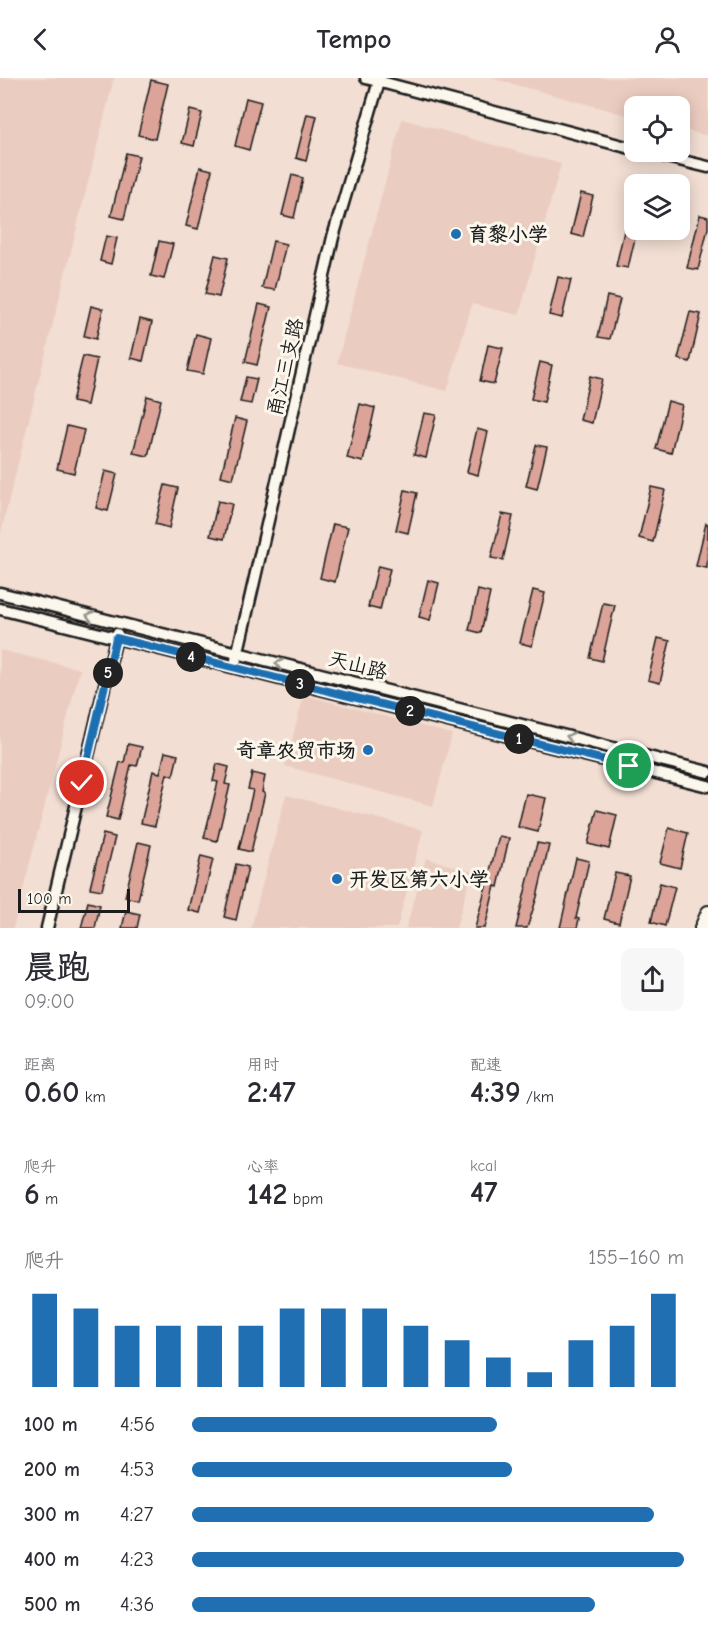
<!DOCTYPE html>
<html lang="zh">
<head>
<meta charset="utf-8">
<style>
	:root { --surface:#fff; --page:#f7f7f7; --text:#2b2b33; --muted:#7c7c81; --accent:#1f6fb2 }
	body { margin:0; font-family:"Comic Neue","LXGW WenKai TC",sans-serif; background:var(--page); color:var(--text); height:100vh; display:flex; flex-direction:column; font-size:22px; white-space:nowrap }
	* { box-sizing:border-box; margin:0 }
	p { font-size:20px; color:var(--muted) }
	.icon { flex:none; width:33px; height:33px; fill:none; stroke:currentColor; stroke-width:2; stroke-linecap:round; stroke-linejoin:round }
	.map { position:relative; height:850px; overflow:hidden }
	.details { display:flex; flex-direction:column; background:var(--surface); flex:1 }
	.details>* { flex:none }
	.controls { position:absolute; left:624px; top:18px; display:grid; gap:12px }
	.controls a { display:grid; place-items:center; width:66px; height:66px; border-radius:12px; background:var(--surface); box-shadow:0 3px 15px #0003; font-size:30px }
	.scale { position:absolute; left:18px; bottom:15px; width:112px; box-sizing:border-box; padding-left:6px; border:3px solid #1c1c1c; border-top:0; font-size:16px; line-height:21px; white-space:nowrap; color:#1c1c1c; -webkit-text-stroke:4px #fbf7ec; paint-order:stroke }
	.pin { position:absolute; display:grid; place-items:center; width:51px; height:51px; color:#fff; margin:-26px; border:3px solid #fff; border-radius:50%; box-shadow:0 2px 6px #0007 }
	.km { position:absolute; width:30px; height:30px; margin:-15px; border-radius:50%; background:#222; color:#fff; font-size:16px; line-height:30px; text-align:center }
	.round { display:grid; place-items:center; flex:none; width:63px; height:63px; border-radius:12px; background:var(--page) }
	.summary { display:flex; align-items:center; justify-content:space-between; height:102px; padding:0 24px }
	h1 { font-size:33px; font-weight:700; line-height:45px }
	.metrics { display:grid; grid-template-columns:repeat(3,1fr); gap:9px; height:102px; padding:6px 24px }
	.metrics div { display:grid; align-content:center }
	.metrics b { font-size:30px; font-weight:700 }
	.metrics small { font-size:16px; font-weight:400 }
	.metrics p { font-size:16px }
	.chart { height:168px; padding:12px 24px }
	.chart p { display:flex; justify-content:space-between }
	.chart svg { width:100%; height:108px; margin-top:6px; stroke:var(--accent); stroke-width:6 }
	ul { padding:0 24px; list-style:none; font-size:20px }
	li { display:grid; grid-template-columns:96px 72px 1fr; align-items:center; height:45px }
	li i { height:15px; border-radius:8px; background:var(--accent) }
	header { display:flex; justify-content:space-between; align-items:center; height:78px; padding:0 24px; background:var(--surface); font-size:27px; font-weight:700 }
	.map>svg:first-child { display:block }
	.built { fill:#ebccc1 }
	.building { fill:#dca398; stroke:#1c1c1c; stroke-width:1.5 }
	.lines { fill:none; stroke-linecap:round; stroke-linejoin:round }
	.tertiary-casing { stroke:#1c1c1c; stroke-width:15 }
	.secondary-casing { stroke:#1c1c1c; stroke-width:16 }
	.tertiary { stroke:#fbf7ec; stroke-width:10 }
	.secondary { stroke:#fbf7ec; stroke-width:12 }
	.oneway { stroke:#97948e }
	.route-casing { stroke:#fff; stroke-width:12 }
	.route { stroke:#1f6fb2; stroke-width:8 }
	.poi-dot { fill:#1f6fb2; stroke:#fbf7ec; stroke-width:2 }
	.labels { text-anchor:middle; stroke-width:6; stroke-linejoin:round; paint-order:stroke }
	.poi-label { font-size:20px; font-weight:bold; fill:#1c1c1c; stroke:#fbf7ec; text-anchor:start }
	.street-label { font-size:20px; fill:#1c1c1c; stroke:#fbf7ec }
</style>
</head>
<body>
<header><svg class="icon" aria-label="back" viewBox="0 0 24 24"><path d="M15 5l-7 7 7 7"/></svg>Tempo<svg class="icon" aria-label="person" viewBox="0 0 24 24"><circle cx="12" cy="8" r="4"/><path d="M4 21q1-7 8-7t8 7"/></svg></header>
<div class="map">
<svg width="708" height="850" viewBox="0 0 708 850">
	<rect width="100%" height="100%" fill="#f2ded3"/>
	<filter id="ink" filterUnits="userSpaceOnUse"><feTurbulence type="fractalNoise" baseFrequency=".0167" numOctaves="2"/><feDisplacementMap in="SourceGraphic" scale="12" xChannelSelector="R" yChannelSelector="G"/><feConvolveMatrix kernelMatrix="1 2 1 2 8 2 1 2 1" color-interpolation-filters="sRGB"/></filter>
	<g filter="url(#ink)">
		<g class="built">
			<polygon points="0,0 114,0 0,458"/>
			<polygon points="491,0 708,0 708,58 680,51 680,28 634,28 634,39"/>
			<polygon points="402,41 561,86 519,237 472,226 447,313 337,285"/>
			<polygon points="0,572 80,591 13,850 0,850"/>
			<polygon points="304,617 452,656 433,728 285,688"/>
			<polygon points="286,717 423,752 397,850 251,850"/>
			<polygon points="426,780 472,794 456,850 406,850"/>
		</g>
		<g class="building">
			<polygon points="151,2 168,6 155,61 138,57"/>
			<polygon points="246,20 261,24 249,72 235,68"/>
			<polygon points="190,32 202,35 194,68 182,65"/>
			<polygon points="307,36 317,38 306,83 296,80"/>
			<polygon points="126,75 139,78 124,141 111,138"/>
			<polygon points="200,89 212,92 198,151 186,148"/>
			<polygon points="292,97 303,100 294,140 282,137"/>
			<polygon points="581,115 593,118 583,159 571,156"/>
			<polygon points="632,118 634,119 634,152 637,152 628,190 616,188"/>
			<polygon points="700,137 708,139 708,150 698,192 687,190"/>
			<polygon points="106,158 117,160 111,186 100,183"/>
			<polygon points="159,163 173,166 164,201 151,198"/>
			<polygon points="273,163 286,166 275,212 262,210"/>
			<polygon points="215,177 228,180 219,219 205,216"/>
			<polygon points="558,199 571,202 562,240 549,237"/>
			<polygon points="607,218 620,221 610,261 598,259"/>
			<polygon points="259,226 271,229 257,287 245,284"/>
			<polygon points="91,228 103,231 96,261 84,258"/>
			<polygon points="690,234 701,236 690,284 678,281"/>
			<polygon points="140,241 152,244 143,283 131,280"/>
			<polygon points="196,256 211,260 203,296 187,293"/>
			<polygon points="488,267 503,270 494,306 480,303"/>
			<polygon points="83,278 97,281 87,327 72,324"/>
			<polygon points="540,284 552,287 544,324 531,321"/>
			<polygon points="590,298 602,301 592,345 580,342"/>
			<polygon points="246,299 257,301 251,326 240,324"/>
			<polygon points="147,318 161,322 148,378 133,375"/>
			<polygon points="668,323 682,327 671,375 656,371"/>
			<polygon points="360,326 375,330 363,384 347,380"/>
			<polygon points="424,335 436,337 426,380 414,377"/>
			<polygon points="235,340 247,343 233,401 221,398"/>
			<polygon points="67,348 84,352 74,395 57,391"/>
			<polygon points="477,351 488,354 478,397 467,394"/>
			<polygon points="536,367 547,369 537,411 526,408"/>
			<polygon points="105,393 117,396 108,433 96,430"/>
			<polygon points="165,407 178,410 169,450 155,446"/>
			<polygon points="651,409 665,412 653,464 639,460"/>
			<polygon points="405,412 417,415 408,455 396,452"/>
			<polygon points="218,423 232,426 224,461 210,458"/>
			<polygon points="502,436 513,438 503,482 491,480"/>
			<polygon points="706,445 708,446 707,490 696,488"/>
			<polygon points="333,446 348,449 335,504 320,500"/>
			<polygon points="378,488 390,491 380,532 368,529"/>
			<polygon points="428,502 439,505 430,542 419,539"/>
			<polygon points="478,512 490,515 481,555 469,552"/>
			<polygon points="533,512 545,515 532,568 520,565"/>
			<polygon points="603,525 615,527 602,583 590,580"/>
			<polygon points="658,560 670,563 660,605 648,602"/>
			<polygon points="128,666 142,669 137,688 131,687 118,742 106,739 120,684 124,685"/>
			<polygon points="165,674 178,677 173,698 167,696 155,748 141,745 153,693 160,695"/>
			<polygon points="217,686 229,689 225,706 230,707 217,763 204,760 218,704 213,703"/>
			<polygon points="252,695 265,698 262,714 265,715 251,774 239,771 253,712 248,711"/>
			<polygon points="526,716 546,720 538,754 518,749"/>
			<polygon points="597,732 617,737 609,771 588,766"/>
			<polygon points="669,750 688,755 680,790 660,785"/>
			<polygon points="103,756 115,759 102,812 90,810"/>
			<polygon points="499,758 509,760 498,809 495,808 485,850 475,850"/>
			<polygon points="138,764 151,767 138,822 125,819"/>
			<polygon points="537,765 549,767 537,819 527,850 516,850"/>
			<polygon points="201,778 213,781 200,835 188,832"/>
			<polygon points="576,780 589,783 576,840 579,841 577,850 560,850"/>
			<polygon points="236,786 248,789 236,842 224,839"/>
			<polygon points="615,795 630,798 619,845 604,841"/>
			<polygon points="660,805 675,809 665,848 651,844"/>
			<polygon points="88,824 100,827 95,850 81,850"/>
			<polygon points="126,833 140,836 137,850 122,850"/>
		</g>
		<g class="lines">
			<defs>
				<g id="tertiary">
					<polyline points="366,0 634,71"/>
					<polyline points="646,74 708,89"/>
					<polyline points="0,515 708,694"/>
					<polyline points="0,531 708,708"/>
					<polyline points="236,582 333,159 380,0"/>
					<polyline points="47,850 117,556"/>
				</g>
				<polyline id="secondary" points="701,850 708,834"/>
			</defs>
			<use href="#tertiary" class="tertiary-casing"/>
			<use href="#secondary" class="secondary-casing"/>
			<use href="#tertiary" class="tertiary"/>
			<use href="#secondary" class="secondary"/>
		</g>
		<defs><path id="oneway-chevron" d="M-2-3.5L2.5 0L-2 3.5" fill="none" stroke-width="1.6" stroke-linecap="round" stroke-linejoin="round" transform="scale(1.5)"/></defs>
		<g class="oneway">
			<use href="#oneway-chevron" transform="translate(90 538) rotate(-166)"/>
			<use href="#oneway-chevron" transform="translate(279 586) rotate(-166)"/>
			<use href="#oneway-chevron" transform="translate(570 659) rotate(-166)"/>
		</g>
	</g>
	<g class="lines" filter="url(#ink)">
		<defs>
			<polyline id="route" points="82,705 116,560 629,688"/>
		</defs>
		<use href="#route" class="route-casing"/>
		<use href="#route" class="route"/>
	</g>
	<g class="poi-dot">
		<circle cx="456" cy="156" r="6"/>
		<circle cx="368" cy="672" r="6"/>
		<circle cx="337" cy="801" r="6"/>
	</g>
	<g class="labels">
		<g class="poi-label">
			<text x="468" y="163">育黎小学</text>
			<text x="356" y="679" text-anchor="end">奇章农贸市场</text>
			<text x="349" y="808">开发区第六小学</text>
		</g>
		<g class="street-label">
			<text transform="translate(285 289) rotate(-77)" y="7">甬江三支路</text>
			<text transform="translate(358 587) rotate(14)" y="7">天山路</text>
		</g>
	</g>
</svg>
<div class="controls">
<a><svg class="icon" aria-label="locate" viewBox="0 0 24 24"><circle cx="12" cy="12" r="6"/><path d="M12 2v4M12 18v4M2 12h4M18 12h4"/></svg></a>
<a><svg class="icon" aria-label="layers" viewBox="0 0 24 24"><path d="M12 4l9 5-9 5-9-5zM3 14l9 5 9-5"/></svg></a>
</div>
<div class="scale">100 m</div>
<div class="pin" style="left:629px;top:688px;background:#1e9e55"><svg class="icon" aria-label="arrive" viewBox="0 0 24 24"><path d="M6 21V4h12l-3 4 3 4H6"/></svg></div>
<div class="pin" style="left:82px;top:705px;background:#d93025"><svg class="icon" aria-label="check" viewBox="0 0 24 24"><path d="M5 12l5 5 9-10"/></svg></div>
<b class="km" style="left:519px;top:661px">1</b>
<b class="km" style="left:410px;top:633px">2</b>
<b class="km" style="left:300px;top:606px">3</b>
<b class="km" style="left:191px;top:579px">4</b>
<b class="km" style="left:108px;top:595px">5</b>
</div>
<section class="details">
<div class="summary"><div><h1>晨跑</h1><p>09:00</p></div><a class="round"><svg class="icon" aria-label="share" viewBox="0 0 24 24"><path d="M12 15V3M7 8l5-5 5 5M5 13v7h14v-7"/></svg></a></div>
<div class="metrics">
<div><p>距离</p><b>0.60<small> km</small></b></div>
<div><p>用时</p><b>2:47</b></div>
<div><p>配速</p><b>4:39<small> /km</small></b></div>
</div>
<div class="metrics">
<div><p>爬升</p><b>6<small> m</small></b></div>
<div><p>心率</p><b>142<small> bpm</small></b></div>
<div><p>kcal</p><b>47</b></div>
</div>
<div class="chart"><p><span>爬升</span>155–160 m</p>
<svg viewBox="0 0 160 44" preserveAspectRatio="none"><path d="M5 44V6M15 44V12M25 44V19M35 44V19M45 44V19M55 44V19M65 44V12M75 44V12M85 44V12M95 44V19M105 44V25M115 44V32M125 44V38M135 44V25M145 44V19M155 44V6"/></svg>
</div>
<ul>
<li><b>100 m</b>4:56<i style="width:62%"></i></li>
<li><b>200 m</b>4:53<i style="width:65%"></i></li>
<li><b>300 m</b>4:27<i style="width:94%"></i></li>
<li><b>400 m</b>4:23<i style="width:100%"></i></li>
<li><b>500 m</b>4:36<i style="width:82%"></i></li>
</ul>
</section>
</body>
</html>
